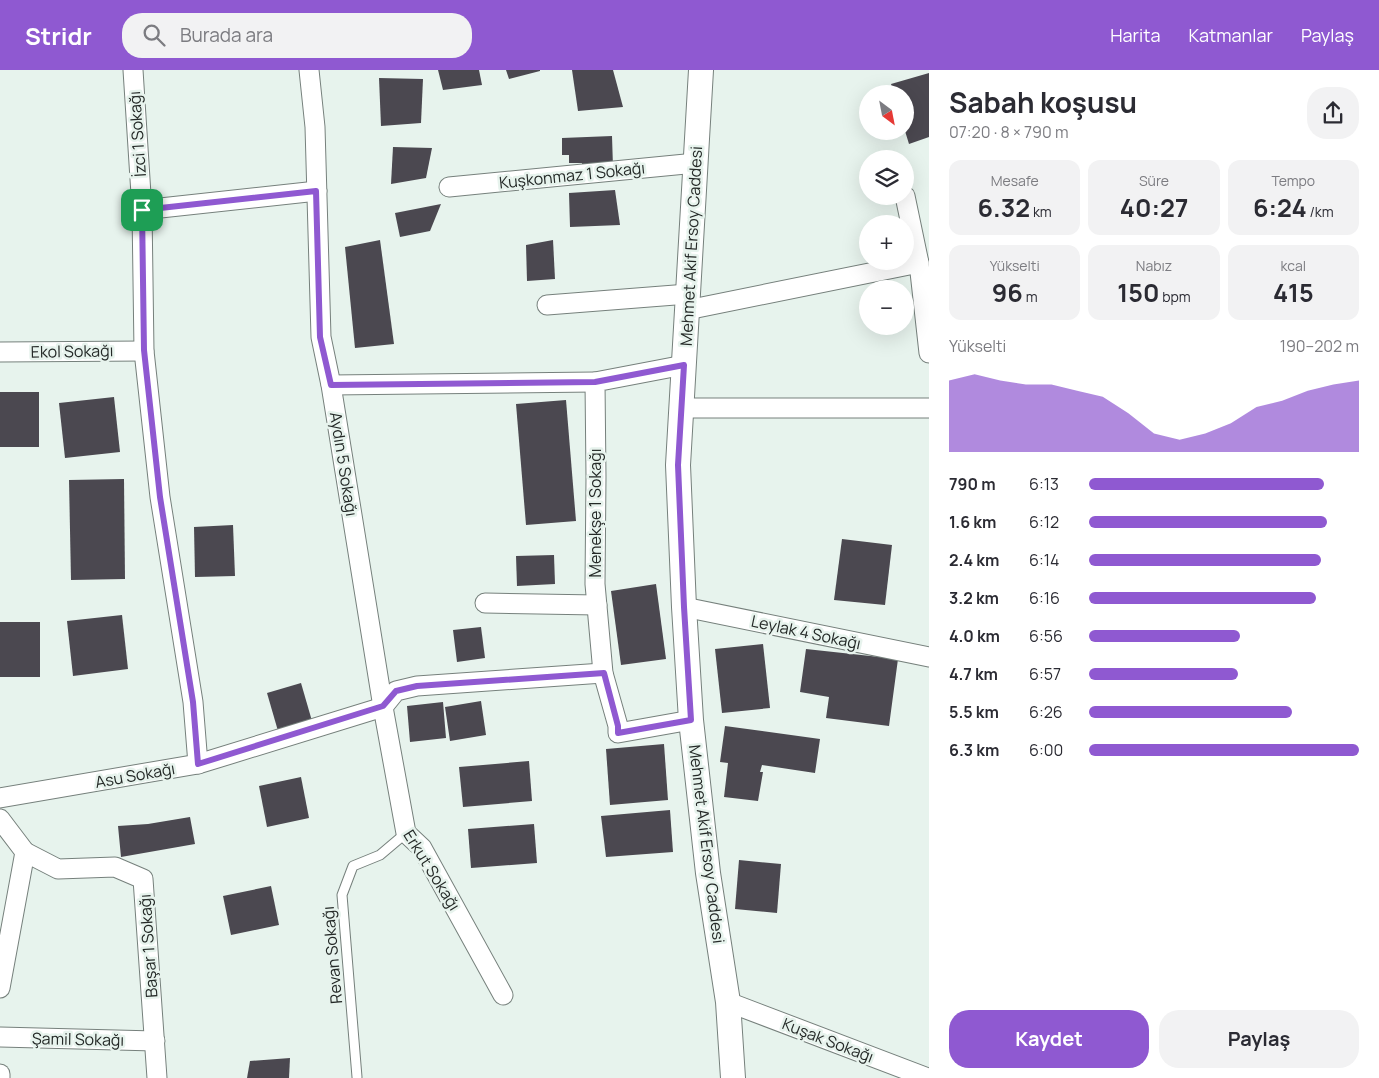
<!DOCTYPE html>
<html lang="tr">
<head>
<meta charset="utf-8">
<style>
	:root { --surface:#fff; --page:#f2f2f3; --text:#2b2b33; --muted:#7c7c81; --accent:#8f59d1 }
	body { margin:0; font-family:Manrope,sans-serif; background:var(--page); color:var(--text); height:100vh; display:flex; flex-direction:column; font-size:19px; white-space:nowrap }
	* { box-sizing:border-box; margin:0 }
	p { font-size:16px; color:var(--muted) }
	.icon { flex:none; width:28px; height:28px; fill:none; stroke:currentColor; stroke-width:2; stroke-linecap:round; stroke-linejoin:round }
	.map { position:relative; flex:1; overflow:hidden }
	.sheet { display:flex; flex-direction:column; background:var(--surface); width:450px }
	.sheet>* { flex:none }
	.needle { width:32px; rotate:148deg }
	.fabs { position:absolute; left:859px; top:15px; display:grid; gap:10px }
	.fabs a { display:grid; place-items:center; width:55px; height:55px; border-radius:50%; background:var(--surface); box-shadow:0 5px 20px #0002; font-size:25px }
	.pin { position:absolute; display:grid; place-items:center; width:42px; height:42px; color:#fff; margin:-21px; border-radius:10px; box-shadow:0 2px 8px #0006 }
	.round { display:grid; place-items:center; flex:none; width:52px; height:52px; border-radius:20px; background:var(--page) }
	.headline { display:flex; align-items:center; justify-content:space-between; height:85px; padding:0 20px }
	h1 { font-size:28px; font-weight:700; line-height:38px }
	.stats { display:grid; grid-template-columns:repeat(3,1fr); gap:8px; height:85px; padding:5px 20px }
	.stats div { display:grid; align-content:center; border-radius:12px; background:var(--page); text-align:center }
	.stats b { font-size:25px; font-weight:700 }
	.stats small { font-size:14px; font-weight:400 }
	.stats p { font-size:14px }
	.chart { height:140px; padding:10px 20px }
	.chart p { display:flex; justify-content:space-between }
	.chart svg { width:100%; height:90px; margin-top:5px; fill:var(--accent); opacity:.7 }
	.cta { display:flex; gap:10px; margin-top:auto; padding:10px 20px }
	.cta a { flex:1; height:58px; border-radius:20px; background:var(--accent); color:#fff; font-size:20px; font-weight:700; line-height:58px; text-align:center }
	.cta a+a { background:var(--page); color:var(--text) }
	ul { padding:0 20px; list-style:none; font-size:16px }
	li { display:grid; grid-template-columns:80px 60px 1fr; align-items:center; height:38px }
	li i { height:12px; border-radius:6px; background:var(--accent) }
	header { display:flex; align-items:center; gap:30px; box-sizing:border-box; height:70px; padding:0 25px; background:var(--accent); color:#fff }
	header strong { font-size:24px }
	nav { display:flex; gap:28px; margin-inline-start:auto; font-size:18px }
	.search { width:350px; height:45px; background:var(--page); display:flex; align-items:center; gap:12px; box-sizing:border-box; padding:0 18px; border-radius:20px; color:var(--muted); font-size:19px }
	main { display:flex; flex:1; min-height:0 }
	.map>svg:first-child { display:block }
	.building { fill:#4b4850 }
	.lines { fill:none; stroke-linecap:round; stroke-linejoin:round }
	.service-casing { stroke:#76807c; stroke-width:11 }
	.minor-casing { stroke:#76807c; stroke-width:21 }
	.tertiary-casing { stroke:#76807c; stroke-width:26 }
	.service { stroke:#fff; stroke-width:9 }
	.minor { stroke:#fff; stroke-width:19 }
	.tertiary { stroke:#fff; stroke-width:24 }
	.route-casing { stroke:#fff; stroke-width:10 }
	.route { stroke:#8f59d1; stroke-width:6 }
	.labels { text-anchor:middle; stroke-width:5; stroke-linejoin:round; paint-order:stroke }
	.street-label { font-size:16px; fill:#242927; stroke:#e7f3ed }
</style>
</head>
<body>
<header>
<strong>Stridr</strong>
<div class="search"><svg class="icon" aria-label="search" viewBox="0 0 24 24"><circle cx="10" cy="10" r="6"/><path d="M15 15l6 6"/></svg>Burada ara</div>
<nav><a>Harita</a><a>Katmanlar</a><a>Paylaş</a></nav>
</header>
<main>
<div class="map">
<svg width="929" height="1008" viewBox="0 0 929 1008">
	<rect width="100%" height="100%" fill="#e7f3ed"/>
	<g class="building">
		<polygon points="438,0 479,0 482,15 443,20"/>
		<polygon points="506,0 540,0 540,1 509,9"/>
		<polygon points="572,0 613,0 623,37 578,41"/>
		<polygon points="929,3 929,67 909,74 905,61 905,24 894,24 891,14"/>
		<polygon points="379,8 423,9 421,53 381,56"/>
		<polygon points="612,66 613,97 582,97 582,93 569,93 569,85 562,85 562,68"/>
		<polygon points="393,77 432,78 426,108 391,114"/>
		<polygon points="615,120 620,155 570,157 569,123"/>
		<polygon points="441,134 430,161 400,167 395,143"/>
		<polygon points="380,170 394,274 355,278 345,177"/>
		<polygon points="553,170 555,209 527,211 526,175"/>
		<rect x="0" y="322" width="39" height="55"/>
		<polygon points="114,327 120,382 65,388 59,333"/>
		<polygon points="566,330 576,451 526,455 516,334"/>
		<polygon points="124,409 125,509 71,510 69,410"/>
		<polygon points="233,455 235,506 195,507 194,457"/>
		<polygon points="842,469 892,475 885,535 834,530"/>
		<polygon points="554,485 555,514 517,516 516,486"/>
		<polygon points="656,514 666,589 621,595 611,521"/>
		<polygon points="122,545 128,599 73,606 67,551"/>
		<rect x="0" y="552" width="40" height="55"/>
		<polygon points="481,557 485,588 457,592 453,560"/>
		<polygon points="763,574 770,638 722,643 715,579"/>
		<polygon points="806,579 898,589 889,656 826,648 829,627 800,622"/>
		<polygon points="301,613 312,651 278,661 267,623"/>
		<polygon points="481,631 486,665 450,671 445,637"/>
		<polygon points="443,632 446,668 410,672 407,636"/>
		<polygon points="725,656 820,669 815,703 762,695 760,702 763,702 758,731 724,727 728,693 720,692"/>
		<polygon points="664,674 668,730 610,735 606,679"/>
		<polygon points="529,691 532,731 463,737 459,697"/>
		<polygon points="301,707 309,748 267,757 259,716"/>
		<polygon points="670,740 673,782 606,787 601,746"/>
		<polygon points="190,747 195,774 121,787 118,756 148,754"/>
		<polygon points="534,754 537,793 471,798 468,759"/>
		<polygon points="739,790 781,794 777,843 735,839"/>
		<polygon points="271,816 279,855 231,865 223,826"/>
		<polygon points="290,988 289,1008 247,1008 250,991"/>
	</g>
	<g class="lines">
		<defs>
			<polyline id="service" points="357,1007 342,825 353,796 380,785 406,763"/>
			<g id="minor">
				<polyline points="133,0 142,140 144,281 160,427 193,632 198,694"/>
				<polyline points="309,0 315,57 321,267 331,315 383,637 406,763 422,778 503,925"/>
				<polyline points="449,117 696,93"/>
				<polyline points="905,126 919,193 929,283"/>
				<polyline points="142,140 317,121"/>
				<polyline points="547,235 688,224"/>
				<polyline points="687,240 919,193"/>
				<polyline points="0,282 144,281"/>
				<polyline points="684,295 595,312 596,407 595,514 603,603 618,656 618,663 691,650"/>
				<polyline points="331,315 595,312"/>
				<polyline points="681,338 929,338"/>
				<polyline points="485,533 597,535"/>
				<polyline points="684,537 929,587"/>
				<polyline points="383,637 396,621 417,616 603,603"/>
				<polyline points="0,728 198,694 383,637"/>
				<polyline points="0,749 25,782 0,918"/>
				<polyline points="25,782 58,799 115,797 143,809 157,1008"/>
				<polyline points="728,932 928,1008"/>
				<polyline points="0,967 155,971"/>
				<polyline points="0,1004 0,1008"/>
			</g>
			<polyline id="tertiary" points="701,0 678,395 684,537 691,650 708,803 728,932 733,1008"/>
		</defs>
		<use href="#service" class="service-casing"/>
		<use href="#minor" class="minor-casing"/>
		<use href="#tertiary" class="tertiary-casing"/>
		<use href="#service" class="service"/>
		<use href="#minor" class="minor"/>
		<use href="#tertiary" class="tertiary"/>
	</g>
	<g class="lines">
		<defs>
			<polygon id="route" points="316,121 320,267 331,315 595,312 684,295 678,395 684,537 691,650 618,663 618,656 604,603 417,616 396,621 383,636 198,694 193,632 160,427 144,280 142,140"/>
		</defs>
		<use href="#route" class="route-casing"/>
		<use href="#route" class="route"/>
	</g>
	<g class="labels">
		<g class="street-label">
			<text transform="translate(137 64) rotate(-94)" y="6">İzci 1 Sokağı</text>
			<text transform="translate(572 105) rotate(-6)" y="6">Kuşkonmaz 1 Sokağı</text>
			<text transform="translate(691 176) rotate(-87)" y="6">Mehmet Akif Ersoy Caddesi</text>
			<text transform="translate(72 281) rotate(-1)" y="6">Ekol Sokağı</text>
			<text transform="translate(344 394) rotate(81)" y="6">Aydın 5 Sokağı</text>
			<text transform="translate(595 443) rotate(-90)" y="6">Menekşe 1 Sokağı</text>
			<text transform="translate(806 562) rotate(12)" y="6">Leylak 4 Sokağı</text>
			<text transform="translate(135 705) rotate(-10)" y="6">Asu Sokağı</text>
			<text transform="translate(707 774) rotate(83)" y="6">Mehmet Akif Ersoy Caddesi</text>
			<text transform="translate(432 800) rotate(58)" y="6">Erkut Sokağı</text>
			<text transform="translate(148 876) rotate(-94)" y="6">Başar 1 Sokağı</text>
			<text transform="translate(332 885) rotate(-95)" y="6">Revan Sokağı</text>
			<text transform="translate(78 969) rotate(1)" y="6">Şamil Sokağı</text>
			<text transform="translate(828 970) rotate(21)" y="6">Kuşak Sokağı</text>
		</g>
	</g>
</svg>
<div class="fabs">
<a><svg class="needle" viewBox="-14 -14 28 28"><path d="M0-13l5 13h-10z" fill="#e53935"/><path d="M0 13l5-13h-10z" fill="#7c7c81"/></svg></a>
<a><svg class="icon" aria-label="layers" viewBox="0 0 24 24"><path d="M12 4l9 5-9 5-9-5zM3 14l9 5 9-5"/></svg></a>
<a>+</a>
<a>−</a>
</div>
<div class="pin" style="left:142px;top:140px;background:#1e9e55"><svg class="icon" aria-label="arrive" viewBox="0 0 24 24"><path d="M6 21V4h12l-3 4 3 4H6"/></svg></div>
</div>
<section class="sheet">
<div class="headline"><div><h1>Sabah koşusu</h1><p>07:20 · 8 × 790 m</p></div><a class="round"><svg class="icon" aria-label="share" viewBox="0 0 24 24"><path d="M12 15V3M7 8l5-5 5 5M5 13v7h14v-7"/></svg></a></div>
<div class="stats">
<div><p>Mesafe</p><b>6.32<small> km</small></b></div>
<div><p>Süre</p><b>40:27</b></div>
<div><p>Tempo</p><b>6:24<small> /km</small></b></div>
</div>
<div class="stats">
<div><p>Yükselti</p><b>96<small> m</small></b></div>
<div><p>Nabız</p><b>150<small> bpm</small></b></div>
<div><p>kcal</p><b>415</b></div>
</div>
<div class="chart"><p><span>Yükselti</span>190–202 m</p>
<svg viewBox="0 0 160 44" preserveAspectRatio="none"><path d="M0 44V9L10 6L20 9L30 11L40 11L50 14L60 17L70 25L80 35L90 38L100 35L110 30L120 22L130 19L140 14L150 11L160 9V44z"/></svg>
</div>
<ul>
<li><b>790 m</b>6:13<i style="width:87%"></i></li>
<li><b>1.6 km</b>6:12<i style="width:88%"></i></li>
<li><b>2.4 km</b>6:14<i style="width:86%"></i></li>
<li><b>3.2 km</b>6:16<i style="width:84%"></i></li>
<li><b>4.0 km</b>6:56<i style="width:56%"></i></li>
<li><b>4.7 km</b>6:57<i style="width:55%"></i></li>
<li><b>5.5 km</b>6:26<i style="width:75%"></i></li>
<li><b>6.3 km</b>6:00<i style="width:100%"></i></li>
</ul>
<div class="cta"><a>Kaydet</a><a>Paylaş</a></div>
</section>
</main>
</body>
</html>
